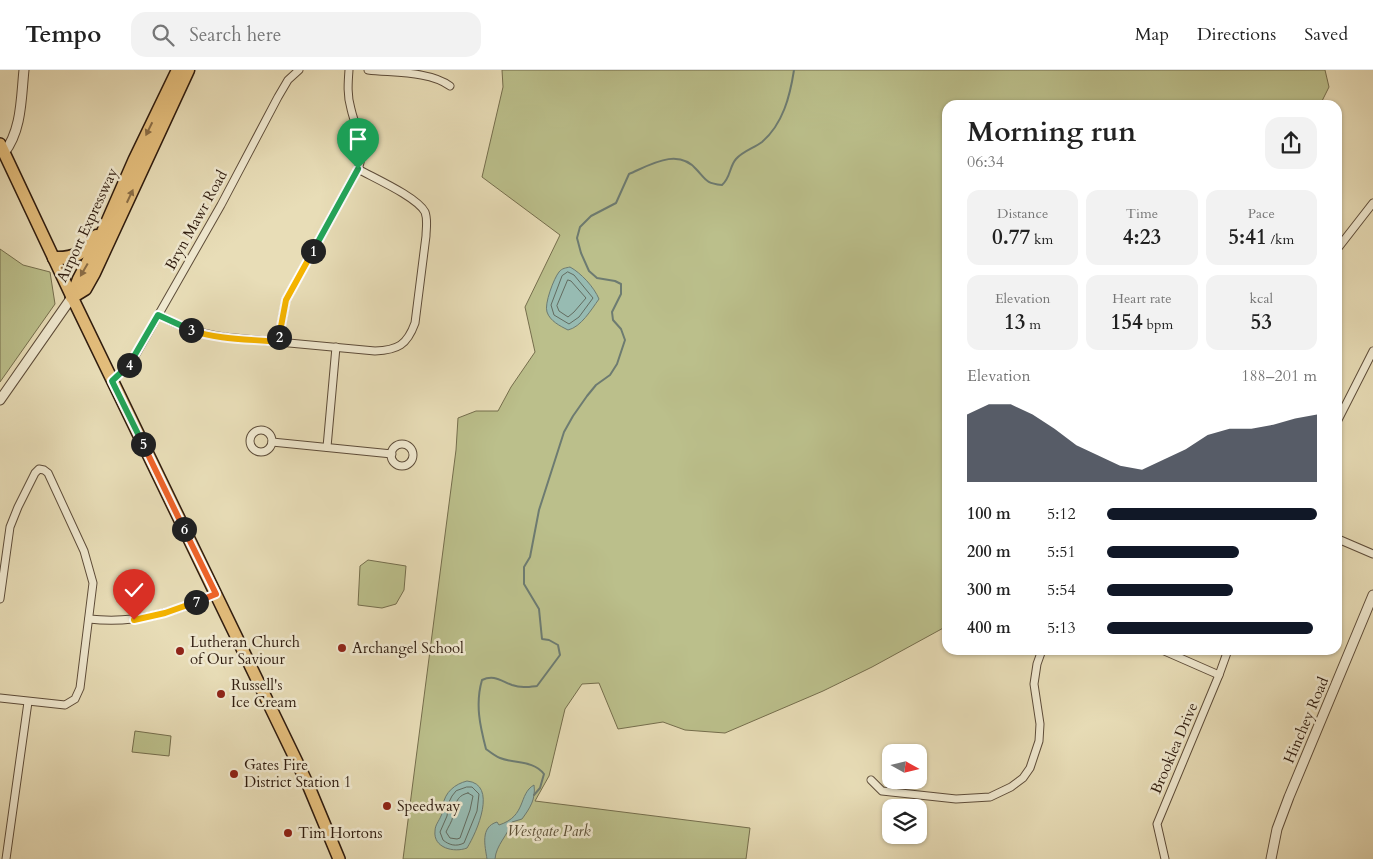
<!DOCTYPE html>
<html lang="en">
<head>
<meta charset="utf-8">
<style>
	:root { --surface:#fff; --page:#f2f2f2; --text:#222; --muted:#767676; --line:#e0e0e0; --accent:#111827 }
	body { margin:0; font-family:Cardo,serif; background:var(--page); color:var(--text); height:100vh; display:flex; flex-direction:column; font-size:19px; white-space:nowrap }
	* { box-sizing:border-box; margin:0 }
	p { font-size:16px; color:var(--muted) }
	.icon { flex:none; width:28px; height:28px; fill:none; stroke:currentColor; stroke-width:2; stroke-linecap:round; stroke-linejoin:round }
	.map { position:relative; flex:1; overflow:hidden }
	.side { position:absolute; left:942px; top:30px; width:400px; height:555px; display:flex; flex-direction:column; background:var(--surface); border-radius:15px; box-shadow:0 1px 4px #0004 }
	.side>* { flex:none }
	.needle { width:32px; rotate:98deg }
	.controls { position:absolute; left:882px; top:674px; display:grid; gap:10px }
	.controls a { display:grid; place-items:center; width:45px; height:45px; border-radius:10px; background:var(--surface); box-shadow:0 1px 4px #0004; font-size:25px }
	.pin { position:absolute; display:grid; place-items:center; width:42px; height:42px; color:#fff; margin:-51px -21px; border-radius:50% 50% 50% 0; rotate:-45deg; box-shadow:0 0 5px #0007 }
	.pin .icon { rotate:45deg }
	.km { position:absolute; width:25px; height:25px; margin:-12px; border-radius:50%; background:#222; color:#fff; font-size:14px; line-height:25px; text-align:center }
	.round { display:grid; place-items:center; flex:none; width:52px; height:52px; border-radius:15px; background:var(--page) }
	.headline { display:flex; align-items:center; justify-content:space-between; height:85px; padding:0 25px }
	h1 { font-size:28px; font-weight:800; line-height:38px }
	.figures { display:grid; grid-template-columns:repeat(3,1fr); gap:8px; height:85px; padding:5px 25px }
	.figures div { display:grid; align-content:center; border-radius:12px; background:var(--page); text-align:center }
	.figures b { font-size:21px; font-weight:800 }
	.figures small { font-size:14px; font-weight:400 }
	.figures p { font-size:14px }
	.chart { height:140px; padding:10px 25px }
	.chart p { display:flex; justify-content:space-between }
	.chart svg { width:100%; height:90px; margin-top:5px; fill:var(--accent); opacity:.7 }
	ul { padding:0 25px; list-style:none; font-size:16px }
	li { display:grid; grid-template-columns:80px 60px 1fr; align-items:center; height:38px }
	li i { height:12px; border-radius:6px; background:var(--accent) }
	header { display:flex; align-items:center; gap:30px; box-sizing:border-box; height:70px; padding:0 25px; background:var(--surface); border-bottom:1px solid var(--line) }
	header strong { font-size:24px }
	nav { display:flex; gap:28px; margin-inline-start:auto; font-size:18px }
	.search { width:350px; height:45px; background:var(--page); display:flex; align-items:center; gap:12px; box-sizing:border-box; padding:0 18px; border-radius:15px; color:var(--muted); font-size:19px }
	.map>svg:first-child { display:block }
	.green { fill:#bbbf8b; stroke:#756e4d }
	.water { fill:#97bbb2; stroke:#6d7b71 }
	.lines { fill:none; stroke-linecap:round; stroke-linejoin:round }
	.shore { stroke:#636c60; stroke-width:1 }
	.stream { stroke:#6d7b71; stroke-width:2 }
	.minor-casing { stroke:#5d4c39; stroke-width:9 }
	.tertiary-casing { stroke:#5d4c39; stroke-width:11 }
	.primary-casing { stroke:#2f1c0f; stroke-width:14 }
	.motorway-casing { stroke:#2f1c0f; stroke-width:15 }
	.minor { stroke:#f0e9d0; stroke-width:7 }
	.tertiary { stroke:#f0e9d0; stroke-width:9 }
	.primary { stroke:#e4be7c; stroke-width:11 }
	.motorway { stroke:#e4be7c; stroke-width:12 }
	.oneway { fill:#8a6d46 }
	.split-1-casing { stroke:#fff; stroke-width:10 }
	.split-2-casing { stroke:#fff; stroke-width:10 }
	.split-3-casing { stroke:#fff; stroke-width:10 }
	.split-4-casing { stroke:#fff; stroke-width:10 }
	.split-5-casing { stroke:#fff; stroke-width:10 }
	.split-6-casing { stroke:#fff; stroke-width:10 }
	.split-7-casing { stroke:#fff; stroke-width:10 }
	.split-8-casing { stroke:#fff; stroke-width:10 }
	.split-1 { stroke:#22a559; stroke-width:6 }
	.split-2 { stroke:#f5b400; stroke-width:6 }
	.split-3 { stroke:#f5b400; stroke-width:6 }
	.split-4 { stroke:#22a559; stroke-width:6 }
	.split-5 { stroke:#22a559; stroke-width:6 }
	.split-6 { stroke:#f0652b; stroke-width:6 }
	.split-7 { stroke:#f0652b; stroke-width:6 }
	.split-8 { stroke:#f5b400; stroke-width:6 }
	.poi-dot { fill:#8f2418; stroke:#f0e9d0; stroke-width:2 }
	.labels { text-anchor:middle; stroke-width:5; stroke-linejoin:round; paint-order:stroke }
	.street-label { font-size:15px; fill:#2f1c0f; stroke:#f0e9d0 }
	.poi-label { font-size:15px; fill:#2f1c0f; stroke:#f0e9d0; text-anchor:start }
	.park-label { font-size:15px; font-style:italic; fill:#594d34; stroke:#f0e9d0 }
</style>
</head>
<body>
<header>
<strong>Tempo</strong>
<div class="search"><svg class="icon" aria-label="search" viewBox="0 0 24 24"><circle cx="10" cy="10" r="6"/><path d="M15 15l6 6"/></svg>Search here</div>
<nav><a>Map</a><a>Directions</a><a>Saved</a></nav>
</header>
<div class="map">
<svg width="1373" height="789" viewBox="0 0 1373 789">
	<rect width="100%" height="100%" fill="#e8ddb7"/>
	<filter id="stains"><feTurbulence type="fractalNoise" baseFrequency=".004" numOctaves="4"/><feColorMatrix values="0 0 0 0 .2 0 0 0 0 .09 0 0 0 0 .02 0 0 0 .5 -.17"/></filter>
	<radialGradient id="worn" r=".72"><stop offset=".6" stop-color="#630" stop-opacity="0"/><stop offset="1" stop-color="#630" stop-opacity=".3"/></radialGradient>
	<g class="green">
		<polygon points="502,0 1325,0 1329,17 1320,35 948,35 947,556 872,597 823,621 725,663 685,660 663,652 618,659 599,613 582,614 565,639 549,706 535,731 750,758 746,789 403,789 456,380 458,348 476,341 498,341 511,317 535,282 525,237 560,165 482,107 503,17"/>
		<polygon points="0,179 23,195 50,202 55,234 0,312"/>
		<polygon points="368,490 406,496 404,520 396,534 382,538 358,535 360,496"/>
		<polygon points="135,661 171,666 169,686 132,682"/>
	</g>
	<g class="water">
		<path d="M570 197C581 203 594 217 599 229 591 240 581 257 568 260 560 256 550 251 547 242 544 234 554 208 559 202 562 198 566 198 570 197Z"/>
		<path d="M467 711C498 714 477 762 467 778 454 783 433 778 435 761 435 755 439 751 441 746 443 743 442 739 443 735 445 722 455 714 467 711Z"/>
		<path d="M534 715C536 729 530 738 522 749L512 752C508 765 496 775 495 789H487C485 776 480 757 497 752L499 755C527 746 518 724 534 715Z"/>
	</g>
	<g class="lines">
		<g class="shore">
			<polygon points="568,202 574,205 593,228 579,247 569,254 554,245 551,235 562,206"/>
			<polygon points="568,210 571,211 586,228 574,242 568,247 559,241 557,236"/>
			<path d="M467 717H472L479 724 477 741 464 773C456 777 449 775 443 770L440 762 447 746 449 732 452 726 456 721Z"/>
			<path d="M468 723 473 726 470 740 460 768 457 769 450 768 446 762C448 757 452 752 453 746 456 735 455 726 468 723Z"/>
		</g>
		<path class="stream" d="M534 725 540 718 544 704C533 690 515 694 500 688 495 686 490 682 486 679 480 656 475 634 482 610 494 604 501 611 512 615 521 618 528 617 537 616L560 585 558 575 549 570 542 569 539 539 524 514V497L530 487 539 440 564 362 573 346 587 326 596 315 610 305 617 294 625 270 621 259 613 250 612 242 621 224V214L615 211 597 208 589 201 581 183 577 168 580 157 591 146 616 133 629 104C650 95 678 77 697 100 707 111 706 113 722 115 731 107 729 97 736 89 743 81 754 78 762 72 783 54 790 26 794 0"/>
		<defs>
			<g id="minor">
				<path d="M368 0C393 3 430 1 450 16"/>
				<polyline points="1338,178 1373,133"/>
				<path d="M159 245C181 257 198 263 224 267L375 281C398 280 407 275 415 253L426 166C426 159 428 150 425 142 417 127 374 108 358 99"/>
				<path d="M278 272 286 230 358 99C368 72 357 65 351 39 347 26 348 13 349 0"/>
				<polyline points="112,311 131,293 221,135 278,27 288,10 299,0"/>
				<polyline points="1338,350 1373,281"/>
				<circle cx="261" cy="371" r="11"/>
				<polyline points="272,372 392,384"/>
				<circle cx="402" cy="385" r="11"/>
				<polyline points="327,377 336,277"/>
				<polyline points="1338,469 1373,484"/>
				<polyline points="0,529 10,457 18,437 35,403 39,399 44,400 48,403 84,481 93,513 80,618 75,629 65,635 0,628"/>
				<path d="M89 549C137 554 172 543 215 524"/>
				<polyline points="1162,580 1219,605"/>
				<polyline points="871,710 882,721 956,729 990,727 1011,717 1023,708 1030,698 1039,671 1040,654 1034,614 1037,594 1042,580"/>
				<polyline points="6,789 28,632"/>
				<polyline points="1165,789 1157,754 1219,605 1228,580"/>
			</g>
			<g id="tertiary">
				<path d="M4 83C22 60 21 28 24 0"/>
				<polyline points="0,330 72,227"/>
				<polyline points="1271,789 1277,759 1289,727 1373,525"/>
			</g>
			<polyline id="primary" points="0,74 72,227 309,717 339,789"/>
			<g id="motorway">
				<path d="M54 188C74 189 85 183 96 166"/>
				<polyline points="72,227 85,219 94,203 188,0"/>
				<polyline points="72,227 79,209 100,169 135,89 178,0"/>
			</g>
		</defs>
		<use href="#minor" class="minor-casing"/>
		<use href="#tertiary" class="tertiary-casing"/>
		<use href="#primary" class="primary-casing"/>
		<use href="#motorway" class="motorway-casing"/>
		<use href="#minor" class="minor"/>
		<use href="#tertiary" class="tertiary"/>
		<use href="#primary" class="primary"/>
		<use href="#motorway" class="motorway"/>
	</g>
	<defs><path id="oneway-solid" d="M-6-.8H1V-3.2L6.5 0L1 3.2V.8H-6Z" transform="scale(1.25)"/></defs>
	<g class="oneway">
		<use href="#oneway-solid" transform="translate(149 59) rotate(116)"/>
		<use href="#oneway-solid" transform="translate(130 126) rotate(-65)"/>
		<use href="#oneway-solid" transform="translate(84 200) rotate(120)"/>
	</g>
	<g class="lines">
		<defs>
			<polyline id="split-1" points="313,181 358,99"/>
			<polyline id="split-2" points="279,267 286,230 313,181"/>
			<path id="split-3" d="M191 260C218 270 250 269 278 272L279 267"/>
			<polyline id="split-4" points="129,295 158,245 191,260"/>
			<polyline id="split-5" points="129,295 112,311 143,374"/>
			<polyline id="split-6" points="143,374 184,459"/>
			<polyline id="split-7" points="184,459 216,524 196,532"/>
			<polyline id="split-8" points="134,550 165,543 196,532"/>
		</defs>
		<use href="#split-1" class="split-1-casing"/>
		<use href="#split-2" class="split-2-casing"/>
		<use href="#split-3" class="split-3-casing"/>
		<use href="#split-4" class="split-4-casing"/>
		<use href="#split-5" class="split-5-casing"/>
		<use href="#split-6" class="split-6-casing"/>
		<use href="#split-7" class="split-7-casing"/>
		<use href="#split-8" class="split-8-casing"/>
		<use href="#split-1" class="split-1"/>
		<use href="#split-2" class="split-2"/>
		<use href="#split-3" class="split-3"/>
		<use href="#split-4" class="split-4"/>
		<use href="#split-5" class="split-5"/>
		<use href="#split-6" class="split-6"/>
		<use href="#split-7" class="split-7"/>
		<use href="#split-8" class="split-8"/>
	</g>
	<g class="poi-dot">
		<circle cx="342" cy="578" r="5"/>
		<circle cx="180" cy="581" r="5"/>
		<circle cx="221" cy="624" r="5"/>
		<circle cx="234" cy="704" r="5"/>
		<circle cx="387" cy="736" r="5"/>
		<circle cx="288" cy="763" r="5"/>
	</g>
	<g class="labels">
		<g class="street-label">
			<text transform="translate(196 150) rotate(-61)" y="5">Bryn Mawr Road</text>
			<text transform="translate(87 155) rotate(-65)" y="5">Airport Expressway</text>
			<text transform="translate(1306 650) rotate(-67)" y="5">Hinchey Road</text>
			<text transform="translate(1174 678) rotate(-67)" y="5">Brooklea Drive</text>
		</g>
		<g class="poi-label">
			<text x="190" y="577">Lutheran Church<tspan x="190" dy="17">of Our Saviour</tspan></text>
			<text x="352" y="583">Archangel School</text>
			<text x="231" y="620">Russell's<tspan x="231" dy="17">Ice Cream</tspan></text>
			<text x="244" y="700">Gates Fire<tspan x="244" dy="17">District Station 1</tspan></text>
			<text x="397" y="741">Speedway</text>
			<text x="298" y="768">Tim Hortons</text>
		</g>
		<g class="park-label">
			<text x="549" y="766">Westgate Park</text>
		</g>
	</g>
	<rect width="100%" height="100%" filter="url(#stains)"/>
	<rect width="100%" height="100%" fill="url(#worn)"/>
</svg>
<div class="controls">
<a><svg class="needle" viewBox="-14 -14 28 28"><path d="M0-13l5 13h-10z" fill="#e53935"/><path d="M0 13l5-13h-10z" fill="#767676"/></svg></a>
<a><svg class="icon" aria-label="layers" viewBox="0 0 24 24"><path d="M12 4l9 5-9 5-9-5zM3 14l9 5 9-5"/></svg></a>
</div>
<div class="pin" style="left:358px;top:99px;background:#1e9e55"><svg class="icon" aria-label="arrive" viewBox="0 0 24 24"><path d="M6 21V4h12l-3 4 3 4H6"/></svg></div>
<div class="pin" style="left:134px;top:550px;background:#d93025"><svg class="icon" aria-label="check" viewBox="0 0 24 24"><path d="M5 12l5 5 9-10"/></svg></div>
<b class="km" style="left:313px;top:181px">1</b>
<b class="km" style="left:279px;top:267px">2</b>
<b class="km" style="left:191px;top:260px">3</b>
<b class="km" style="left:129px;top:295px">4</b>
<b class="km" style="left:143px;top:374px">5</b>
<b class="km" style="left:184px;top:459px">6</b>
<b class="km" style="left:196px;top:532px">7</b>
<section class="side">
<div class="headline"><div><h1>Morning run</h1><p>06:34</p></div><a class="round"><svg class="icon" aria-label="share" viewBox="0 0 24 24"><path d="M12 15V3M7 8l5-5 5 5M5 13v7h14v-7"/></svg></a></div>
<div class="figures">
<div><p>Distance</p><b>0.77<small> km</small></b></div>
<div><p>Time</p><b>4:23</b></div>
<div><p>Pace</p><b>5:41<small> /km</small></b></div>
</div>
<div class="figures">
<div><p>Elevation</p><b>13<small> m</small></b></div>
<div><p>Heart rate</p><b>154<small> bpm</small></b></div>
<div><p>kcal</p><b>53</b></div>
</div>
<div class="chart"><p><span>Elevation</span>188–201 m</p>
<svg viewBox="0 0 160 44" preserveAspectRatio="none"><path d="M0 44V11L10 6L20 6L30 11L40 18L50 26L60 31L70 36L80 38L90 33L100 28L110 21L120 18L130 18L140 16L150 13L160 11V44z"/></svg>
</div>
<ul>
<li><b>100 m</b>5:12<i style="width:100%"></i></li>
<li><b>200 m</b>5:51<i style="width:63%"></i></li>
<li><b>300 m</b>5:54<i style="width:60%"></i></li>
<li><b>400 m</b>5:13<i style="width:98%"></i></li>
</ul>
</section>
</div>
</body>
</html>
